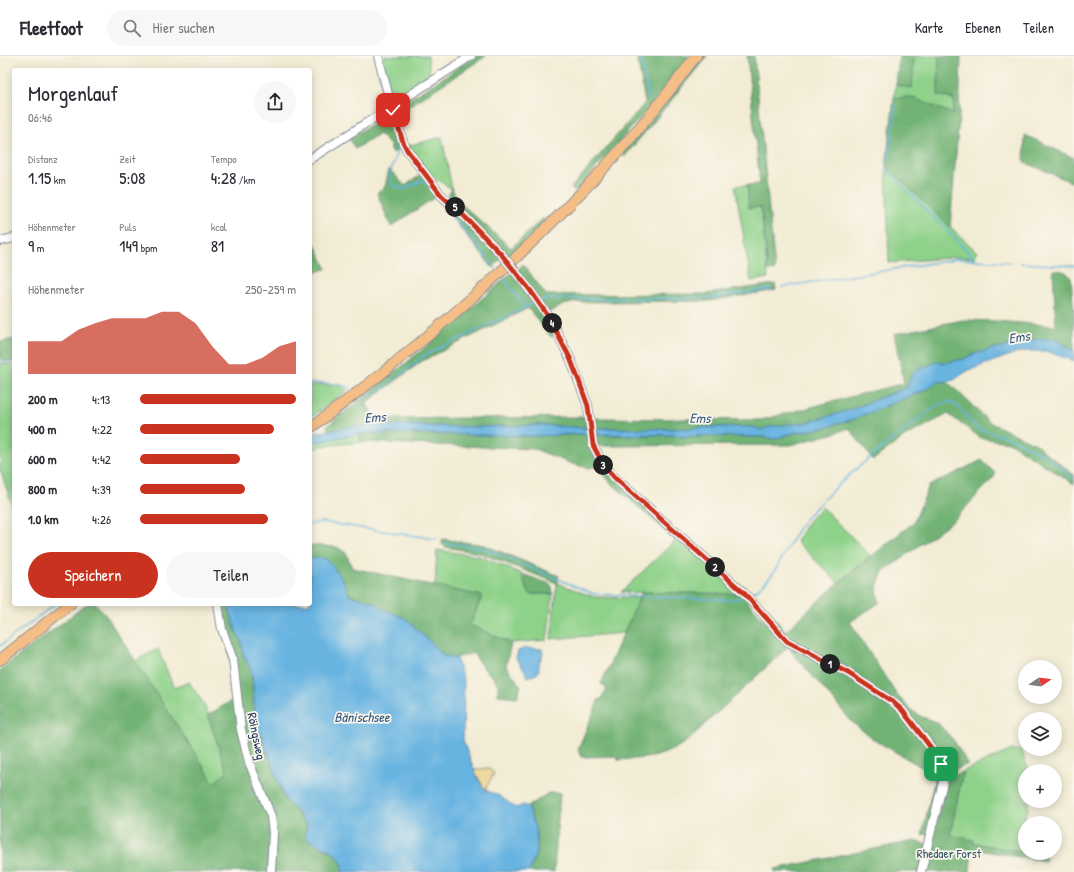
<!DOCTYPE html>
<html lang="de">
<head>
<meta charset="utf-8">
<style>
	:root { --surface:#fff; --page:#f7f7f7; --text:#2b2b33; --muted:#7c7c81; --line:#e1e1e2; --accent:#c8321e }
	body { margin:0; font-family:"Patrick Hand",sans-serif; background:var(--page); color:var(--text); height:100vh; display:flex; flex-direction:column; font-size:15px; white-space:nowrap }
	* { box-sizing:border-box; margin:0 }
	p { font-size:13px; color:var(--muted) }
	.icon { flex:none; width:22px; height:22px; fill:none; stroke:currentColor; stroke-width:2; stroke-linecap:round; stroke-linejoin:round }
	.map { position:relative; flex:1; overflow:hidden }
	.sheet { position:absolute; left:12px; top:12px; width:300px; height:538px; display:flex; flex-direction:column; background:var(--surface); border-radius:4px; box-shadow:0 2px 10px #0003 }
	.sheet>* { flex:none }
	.needle { width:26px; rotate:77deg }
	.controls { position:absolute; left:1018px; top:604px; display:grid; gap:8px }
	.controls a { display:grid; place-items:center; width:44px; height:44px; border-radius:50%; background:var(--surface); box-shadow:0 2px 10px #0003; font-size:20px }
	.pin { position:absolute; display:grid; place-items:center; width:34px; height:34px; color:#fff; margin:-17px; border-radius:8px; box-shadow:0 2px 6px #0006 }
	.km { position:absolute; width:20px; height:20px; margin:-10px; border-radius:50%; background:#222; color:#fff; font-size:11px; line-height:20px; text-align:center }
	.round { display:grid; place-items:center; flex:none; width:42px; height:42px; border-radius:21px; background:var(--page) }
	.headline { display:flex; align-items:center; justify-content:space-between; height:68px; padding:0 16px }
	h1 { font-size:22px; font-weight:600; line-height:30px }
	.metrics { display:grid; grid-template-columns:repeat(3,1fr); gap:6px; height:68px; padding:4px 16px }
	.metrics div { display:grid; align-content:center }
	.metrics b { font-size:17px; font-weight:600 }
	.metrics small { font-size:11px; font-weight:400 }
	.metrics p { font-size:11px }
	.chart { height:112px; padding:8px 16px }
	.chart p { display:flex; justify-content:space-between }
	.chart svg { width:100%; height:72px; margin-top:4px; fill:var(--accent); opacity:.7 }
	.primary-button { display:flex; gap:8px; margin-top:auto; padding:8px 16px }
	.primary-button a { flex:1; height:46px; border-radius:24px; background:var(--accent); color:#fff; font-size:16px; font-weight:600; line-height:46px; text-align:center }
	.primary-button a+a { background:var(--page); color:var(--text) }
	ul { padding:0 16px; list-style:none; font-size:13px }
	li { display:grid; grid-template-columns:64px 48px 1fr; align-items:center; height:30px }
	li i { height:10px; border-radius:5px; background:var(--accent) }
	header { display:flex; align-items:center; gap:24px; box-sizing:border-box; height:56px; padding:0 20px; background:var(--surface); border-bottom:1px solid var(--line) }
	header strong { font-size:19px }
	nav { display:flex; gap:22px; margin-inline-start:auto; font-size:14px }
	.search { width:280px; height:36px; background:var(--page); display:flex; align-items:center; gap:10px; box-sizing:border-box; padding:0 14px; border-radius:22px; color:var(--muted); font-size:15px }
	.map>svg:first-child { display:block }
	.green { fill:#8ed189; stroke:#548074 }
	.forest { fill:#72b375; stroke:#46716a }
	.sand { fill:#eeda9e; stroke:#84847e }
	.water { fill:#68b4e1; stroke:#4272a0 }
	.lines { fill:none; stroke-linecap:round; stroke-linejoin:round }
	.stream { stroke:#68b4e1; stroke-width:1.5 }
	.minor-casing { stroke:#868e99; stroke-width:10 }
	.major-casing { stroke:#868e99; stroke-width:12 }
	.minor { stroke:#fff; stroke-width:8 }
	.major { stroke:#f6be87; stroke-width:10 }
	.minor-bridge-casing { stroke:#868e99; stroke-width:10; stroke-linecap:butt }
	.minor-bridge { stroke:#fff; stroke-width:8 }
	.route-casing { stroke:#fff; stroke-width:8 }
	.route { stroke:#c8321e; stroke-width:5 }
	.labels { text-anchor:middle; stroke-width:3.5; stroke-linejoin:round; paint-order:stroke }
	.street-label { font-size:13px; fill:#1b2f5e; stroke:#fbf7ec }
	.park-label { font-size:13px; fill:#385869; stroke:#fbf7ec }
	.water-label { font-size:14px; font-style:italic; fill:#325785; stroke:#fbf7ec }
</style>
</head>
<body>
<header>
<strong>Fleetfoot</strong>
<div class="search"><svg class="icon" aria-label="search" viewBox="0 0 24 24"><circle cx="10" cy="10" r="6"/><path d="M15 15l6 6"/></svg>Hier suchen</div>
<nav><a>Karte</a><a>Ebenen</a><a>Teilen</a></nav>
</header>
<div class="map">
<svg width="1074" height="816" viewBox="0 0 1074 816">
	<rect width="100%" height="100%" fill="#fbf7ec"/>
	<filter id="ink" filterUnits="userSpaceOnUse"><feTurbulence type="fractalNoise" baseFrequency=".025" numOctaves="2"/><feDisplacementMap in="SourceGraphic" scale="8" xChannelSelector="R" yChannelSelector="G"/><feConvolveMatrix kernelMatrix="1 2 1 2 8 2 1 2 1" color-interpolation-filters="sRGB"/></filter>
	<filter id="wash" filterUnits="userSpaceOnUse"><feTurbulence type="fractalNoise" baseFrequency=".012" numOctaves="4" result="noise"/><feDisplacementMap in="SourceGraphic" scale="16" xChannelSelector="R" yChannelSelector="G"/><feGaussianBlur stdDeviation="0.9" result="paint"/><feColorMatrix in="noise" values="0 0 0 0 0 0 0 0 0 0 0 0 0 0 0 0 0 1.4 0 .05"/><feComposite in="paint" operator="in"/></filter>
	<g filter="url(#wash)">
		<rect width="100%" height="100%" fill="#f2ecd4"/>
		<g class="green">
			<polygon points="380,0 428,0 430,21 396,45 391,42"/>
			<polygon points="914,0 939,0 938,39 954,43 953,59 911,41 894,42 896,29 912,31"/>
			<polygon points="442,81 452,133 430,119 407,90"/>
			<polygon points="886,110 977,196 975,202 957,201 889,207"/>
			<polygon points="747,129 749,152 761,151 768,222 751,225 735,130"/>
			<polygon points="0,307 14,309 14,455 0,413"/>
			<polygon points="310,329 339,329 347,335 310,362"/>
			<polygon points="359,378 362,386 321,390 310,395 310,387"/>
			<polygon points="822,451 871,500 838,527 796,485 809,464"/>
			<polygon points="678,482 741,538 621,536"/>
			<polygon points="437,494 479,500 522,518 526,531 530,538 553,538 547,584 511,587 470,569 482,540 435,531"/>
			<polygon points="557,527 594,541 640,542 624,577 551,583"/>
			<polygon points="158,593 174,632 189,626 204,648 227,716 214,727 135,605"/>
			<polygon points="1012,694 1021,694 1029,714 1025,715 1025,745 1029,745 1028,755 1025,757 1026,767 1025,767 1025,797 973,787 950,779 963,715"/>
		</g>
		<g class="forest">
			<polygon points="476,0 486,0 397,58 396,52"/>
			<polygon points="637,0 689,0 646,55 575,136 571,132 645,47"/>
			<polygon points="703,0 707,0 657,62 624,101 623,97 653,62"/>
			<polygon points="747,0 754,0 775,214 768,215 761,151 749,152 747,129 760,128"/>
			<polygon points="899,0 914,0 912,32 896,29"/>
			<polygon points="939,0 961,0 959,61 950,171 886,110 894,42 911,41 953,58 954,43 938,39"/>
			<polygon points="388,58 392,59 402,91 392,97 390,89 379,78 355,93 349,82"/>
			<polygon points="1025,79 1074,102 1074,127 1024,106"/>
			<polygon points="389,113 405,130 422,118 436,137 435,141 391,171 377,137 385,131"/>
			<polygon points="452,133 459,146 511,192 543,162 546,165 508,202 447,141"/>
			<polygon points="442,143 463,163 501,203 492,211 438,144"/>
			<polygon points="310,178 327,213 310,217"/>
			<polygon points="523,208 546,239 706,238 775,228 776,234 708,245 577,246 563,249 552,255 547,255 518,214"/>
			<path d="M1053 214C1061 215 1067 214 1071 222L1074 259V293L1073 294 1056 283 1013 288 1003 292H997L974 298 964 303 948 306 944 309C937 306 916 313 912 319 910 322 908 327 908 331L850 354 809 366 762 374 753 371H714L674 373 596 372V362L761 364 904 327 894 278 963 264 997 265 1056 270Z"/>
			<path d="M511 217 540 254 555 278 551 281 528 252 422 305 366 347 375 363 584 361 586 372 541 369 478 371 392 369 357 370 328 375 327 370C390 321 451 271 511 217Z"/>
			<polygon points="14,283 14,306 0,303 0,286"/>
			<polygon points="938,325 947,325 989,366 1038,389 1041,393 1074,419 1074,428 1009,386 981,382 948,358 904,381 873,404 849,372 832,378 790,389 597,390 596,379 674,379 684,381 696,380 766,381 776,383 789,378 832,370 836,367 842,367 854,363 925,334"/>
			<polygon points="374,377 533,380 588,378 589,390 597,404 597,410 588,412 569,407 535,393 362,386 359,378"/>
			<polygon points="982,404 995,417 995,420 955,463 883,516 877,530 879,547 850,566 896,638 911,654 922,661 937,666 954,685 968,708 952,715 945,713 943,707 932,717 873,683 853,667 790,594 797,588 786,580 751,541 754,540 786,575 838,527 914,466 929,430"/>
			<polygon points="604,413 678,482 675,484 611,427 600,414"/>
			<polygon points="442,483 484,489 559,520 557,527 480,497 445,491 442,488"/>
			<path d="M310 489 337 491 346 497 352 512 482 540 470 569 511 587 506 610 521 630 517 641 498 639C500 622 491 622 482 610 478 606 476 601 473 597L456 602 444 600 434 589 405 562 382 553 375 547 349 539 335 513 314 502 310 503Z"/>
			<polygon points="522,518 550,528 552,531 553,538 530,538 526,531"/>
			<path d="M642 536 741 538 788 591 686 686C659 703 648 702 618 704L617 700 582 701 578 693 599 643 601 644 607 631 601 628Z"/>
			<polygon points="87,548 96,548 107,561 214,727 227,716 208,659 236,642 239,674 269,761 270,777 268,816 0,816 0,614"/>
			<path d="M220 548H228L236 575 241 584 244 601 249 609 252 620 256 672 262 680 264 689 268 697 285 744 297 756 303 765 307 768 314 787C325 792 347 800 342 816H273L275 777 251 705 222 564Z"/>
			<polygon points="963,715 950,779 973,784 973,787 1046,800 1045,805 972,793 970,816 775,816 775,813 914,785 931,790 947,723"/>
			<polygon points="935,722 941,723 928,778 922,779"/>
			<polygon points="548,737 560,737 554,816 529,816 537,794 536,776 528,751"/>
		</g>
		<polygon class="sand" points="488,712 494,717 485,734 474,714"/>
		<g class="water">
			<polygon points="1037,283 1056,283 1074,295 1074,305 1046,295 1028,295 1016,297 967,315 954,324 945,326 938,325 925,334 854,363 842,367 836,367 832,370 789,378 776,383 766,381 696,380 684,381 674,379 580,378 533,380 374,377 359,378 310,387 310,378 314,377 357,370 392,369 478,371 541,369 586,372 674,373 714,371 753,371 762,374 768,371 809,366 850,354 908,331 908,327 914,316 934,307 939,306 944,308 948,306 964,303 974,298 997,292 1003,292 1013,288"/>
			<path d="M314 502H325C332 509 337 516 342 523 345 527 347 534 349 539L376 547 382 553 405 562 434 589 444 600 456 602 464 625 463 685 478 723 485 734 498 739 516 752 524 749 528 751 536 776 537 794 529 816H342L343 809 338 801 329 793 314 787 305 781 307 768 303 765 297 756 285 744 268 697 264 689 262 680 256 672 252 620 249 609 244 601 241 584 236 575 228 548H310V503Z"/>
			<path d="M526 592 542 593 543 597 540 605H539C538 617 543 617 527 621L525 615 516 602 518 595Z"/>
		</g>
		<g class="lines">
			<g class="stream">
				<polyline points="641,0 649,44"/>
				<polyline points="378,15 386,48"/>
				<polyline points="896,47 887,114 973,201 973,203"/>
				<path d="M389 59C393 70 398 88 396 99 395 107 387 118 391 126 393 132 400 132 404 133L423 124 435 138"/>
				<polyline points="440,144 496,213"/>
				<polyline points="1020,207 1074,210"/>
				<polyline points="504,223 525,250"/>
				<polyline points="782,231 957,203 1010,206"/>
				<polyline points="542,244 546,243 707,242 772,233"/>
				<polyline points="0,305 14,307"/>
				<polyline points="310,327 340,328 352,334"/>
				<polyline points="364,337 370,339 376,338 425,299 532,248"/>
				<polyline points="310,468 322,466 436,483"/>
				<polyline points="445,487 483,492 594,538 732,544 743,541"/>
				<path d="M750 538C780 522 786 485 807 461 846 417 893 383 939 348L950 346 957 350 978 373 1010 382 1044 399 1074 422"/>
				<polyline points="0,590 55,548"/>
			</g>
		</g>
	</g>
	<g filter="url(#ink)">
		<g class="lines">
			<defs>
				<g id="minor">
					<polyline points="378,0 391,49 403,86 407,94 441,139 465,161 501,198"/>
					<polyline points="310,103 471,0"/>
					<polyline points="0,185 14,182"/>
					<polyline points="519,220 548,259 570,302 588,350 593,389 604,410 616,423 743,536 787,585 848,617 893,646 902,654 938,701 942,715 943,726 921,816"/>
					<polyline points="218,548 222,573 233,604 241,674 249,706 271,760 273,777 271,816"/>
				</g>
				<g id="major">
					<path d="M310 372C455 266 589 145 696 0"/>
					<polyline points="0,604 70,548"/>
				</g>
			</defs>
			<use href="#minor" class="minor-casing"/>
			<use href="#major" class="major-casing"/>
			<use href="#minor" class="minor"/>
			<use href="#major" class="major"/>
			<defs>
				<polyline id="minor-bridge" points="501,198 519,220"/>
			</defs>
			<use href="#minor-bridge" class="minor-bridge-casing"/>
			<use href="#minor-bridge" class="minor-bridge"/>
		</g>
	</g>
	<g class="lines" filter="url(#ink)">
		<defs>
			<polyline id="route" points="393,54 403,86 407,94 441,139 465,161 501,198 530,234 548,260 570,302 579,325 588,350 593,389 604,410 616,423 743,536 787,585 848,617 893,646 902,654 938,701 941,708"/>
		</defs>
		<use href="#route" class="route-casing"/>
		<use href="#route" class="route"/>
	</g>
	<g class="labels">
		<g class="street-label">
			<text transform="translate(257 680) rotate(78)" y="5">Röingsweg</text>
		</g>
		<g class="park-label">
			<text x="949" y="802">Rhedaer Forst</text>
		</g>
		<g class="water-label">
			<text transform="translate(1019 281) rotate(-9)" y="5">Ems</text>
			<text transform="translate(375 361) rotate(-4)" y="5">Ems</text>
			<text transform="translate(700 362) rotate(1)" y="5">Ems</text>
			<text x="362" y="666">Bänischsee</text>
		</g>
	</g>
</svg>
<div class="controls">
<a><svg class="needle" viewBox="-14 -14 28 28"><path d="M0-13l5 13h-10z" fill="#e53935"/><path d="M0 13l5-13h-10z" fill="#7c7c81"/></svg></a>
<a><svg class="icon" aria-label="layers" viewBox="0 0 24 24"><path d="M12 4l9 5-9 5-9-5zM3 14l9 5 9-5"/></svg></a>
<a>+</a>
<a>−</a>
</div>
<div class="pin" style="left:941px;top:708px;background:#1e9e55"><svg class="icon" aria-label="arrive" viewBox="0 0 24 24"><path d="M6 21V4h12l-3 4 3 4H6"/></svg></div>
<div class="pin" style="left:393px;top:54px;background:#d93025"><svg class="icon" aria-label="check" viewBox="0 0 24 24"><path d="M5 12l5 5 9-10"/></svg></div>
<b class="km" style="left:830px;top:608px">1</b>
<b class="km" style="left:715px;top:511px">2</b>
<b class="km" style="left:603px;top:409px">3</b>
<b class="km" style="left:552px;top:267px">4</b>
<b class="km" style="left:455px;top:151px">5</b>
<section class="sheet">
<div class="headline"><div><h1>Morgenlauf</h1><p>06:46</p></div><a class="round"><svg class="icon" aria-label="share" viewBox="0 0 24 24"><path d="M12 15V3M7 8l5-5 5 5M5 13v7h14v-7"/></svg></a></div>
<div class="metrics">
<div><p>Distanz</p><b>1.15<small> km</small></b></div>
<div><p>Zeit</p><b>5:08</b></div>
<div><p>Tempo</p><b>4:28<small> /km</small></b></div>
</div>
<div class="metrics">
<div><p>Höhenmeter</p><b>9<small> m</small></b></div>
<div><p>Puls</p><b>149<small> bpm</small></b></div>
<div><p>kcal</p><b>81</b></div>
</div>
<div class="chart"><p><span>Höhenmeter</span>250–259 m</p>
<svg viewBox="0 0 160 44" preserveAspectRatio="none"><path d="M0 44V24L10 24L20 24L30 17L40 13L50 10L60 10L70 10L80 6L90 6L100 13L110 27L120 38L130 38L140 34L150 27L160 24V44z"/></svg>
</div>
<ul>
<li><b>200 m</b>4:13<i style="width:100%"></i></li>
<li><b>400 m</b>4:22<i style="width:86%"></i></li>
<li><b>600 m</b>4:42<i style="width:64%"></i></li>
<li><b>800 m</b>4:39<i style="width:67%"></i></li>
<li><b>1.0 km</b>4:26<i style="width:82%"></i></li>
</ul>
<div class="primary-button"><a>Speichern</a><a>Teilen</a></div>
</section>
</div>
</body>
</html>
